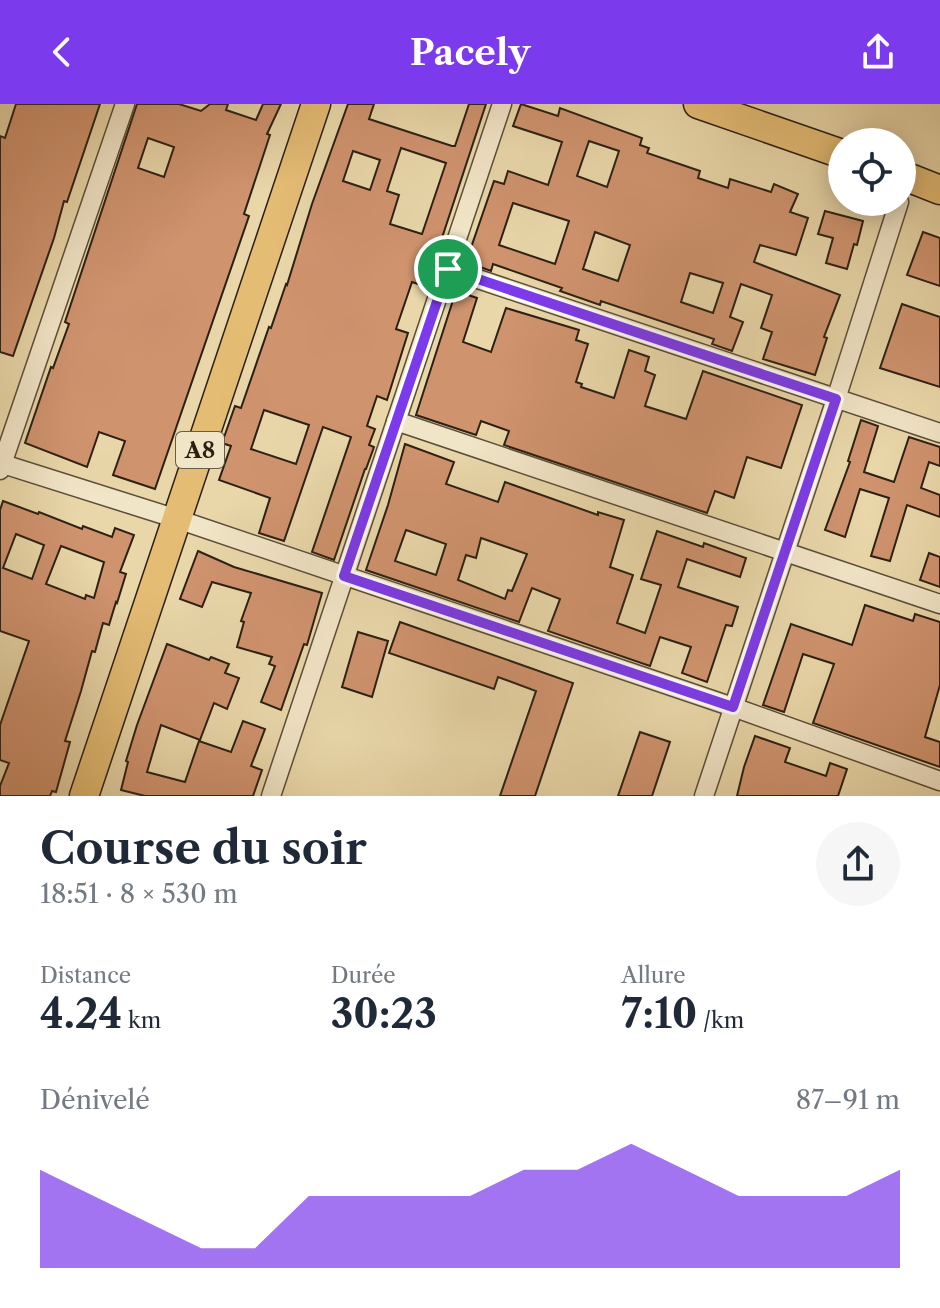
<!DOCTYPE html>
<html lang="fr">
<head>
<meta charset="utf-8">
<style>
	:root { --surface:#fff; --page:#f6f6f7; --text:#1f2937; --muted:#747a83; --accent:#7c3aed }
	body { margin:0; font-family:"Libre Caslon Text",serif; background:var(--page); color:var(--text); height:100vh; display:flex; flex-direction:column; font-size:30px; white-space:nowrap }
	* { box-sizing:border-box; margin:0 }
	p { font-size:26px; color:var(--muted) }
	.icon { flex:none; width:44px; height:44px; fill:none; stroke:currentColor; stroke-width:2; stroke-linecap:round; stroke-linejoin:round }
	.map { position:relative; height:692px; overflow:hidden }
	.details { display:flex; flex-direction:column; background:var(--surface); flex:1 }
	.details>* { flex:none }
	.tools { position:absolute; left:828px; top:24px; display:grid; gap:16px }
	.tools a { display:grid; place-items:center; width:88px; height:88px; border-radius:50%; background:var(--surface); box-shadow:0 4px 20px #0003; font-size:40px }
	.pin { position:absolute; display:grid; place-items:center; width:68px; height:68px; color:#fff; margin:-34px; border:4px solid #fff; border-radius:50%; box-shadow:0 2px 8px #0007 }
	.round { display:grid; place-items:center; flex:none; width:84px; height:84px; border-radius:42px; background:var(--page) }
	.headline { display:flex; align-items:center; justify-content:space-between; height:136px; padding:0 40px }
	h1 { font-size:44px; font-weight:700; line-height:60px }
	.figures { display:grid; grid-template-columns:repeat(3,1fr); gap:12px; height:136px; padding:8px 40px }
	.figures div { display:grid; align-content:center }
	.figures b { font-size:40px; font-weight:700 }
	.figures small { font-size:22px; font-weight:400 }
	.figures p { font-size:22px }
	.chart { height:224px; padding:16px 40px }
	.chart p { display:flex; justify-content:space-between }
	.chart svg { width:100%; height:144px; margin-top:8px; fill:var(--accent); opacity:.7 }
	header { display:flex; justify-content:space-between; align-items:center; height:104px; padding:0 40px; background:var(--accent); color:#fff; font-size:36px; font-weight:700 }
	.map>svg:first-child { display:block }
	.building { fill:#cf936e; stroke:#2c2013; stroke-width:2; fill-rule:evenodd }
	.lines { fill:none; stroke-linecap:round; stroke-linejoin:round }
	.minor-casing { stroke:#5b4e38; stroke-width:21 }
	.primary-casing { stroke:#2c2013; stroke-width:31 }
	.minor { stroke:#f1e5c7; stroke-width:18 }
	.primary { stroke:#e4bc74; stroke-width:28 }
	.route-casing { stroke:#fff; stroke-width:16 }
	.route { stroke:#7c3aed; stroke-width:10 }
	.labels { text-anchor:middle; stroke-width:8; stroke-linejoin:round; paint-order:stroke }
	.shield { fill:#f1e5c7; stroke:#675b49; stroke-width:2 }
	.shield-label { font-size:22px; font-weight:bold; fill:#2c2013 }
</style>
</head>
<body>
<header><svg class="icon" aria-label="back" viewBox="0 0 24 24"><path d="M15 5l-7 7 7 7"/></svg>Pacely<svg class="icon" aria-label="share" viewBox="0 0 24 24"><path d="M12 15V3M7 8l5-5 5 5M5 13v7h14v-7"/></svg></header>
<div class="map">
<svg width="940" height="692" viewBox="0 0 940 692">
	<rect width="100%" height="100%" fill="#e9d7a9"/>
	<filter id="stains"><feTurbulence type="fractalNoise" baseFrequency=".0025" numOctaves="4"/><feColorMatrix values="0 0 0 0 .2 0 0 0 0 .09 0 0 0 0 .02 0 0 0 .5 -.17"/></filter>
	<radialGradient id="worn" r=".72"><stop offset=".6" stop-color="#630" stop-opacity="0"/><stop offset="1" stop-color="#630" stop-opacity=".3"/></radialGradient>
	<g class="building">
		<polygon points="16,0 100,0 67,98 64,97 54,134 13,252 0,248 0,32 5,34"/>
		<path d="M137 0H179L201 7 210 0H228L226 6 256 16 263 0H281L267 30 270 31 244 110 249 112 155 385 113 371 125 337 99 328 87 363 25 339 51 263 53 264 69 220 65 218ZM148 34 174 43 164 73 138 64Z"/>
		<path d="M348 0H374L369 15 452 42H455L469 0H486L439 143 441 144 437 158 430 155 421 181 412 178 396 225 408 229 387 296 377 292 367 322 375 325 369 341 374 343 366 365H365L334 456 312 448 351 333 323 323 284 437 259 429 270 394 219 376 231 342 222 339 235 302 241 304 269 223 271 224 286 180 287 181 312 100ZM401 44 446 59 422 130 390 120 399 91 387 87ZM353 47 380 56 370 86 343 77ZM264 306 309 321 296 360 251 345Z"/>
		<path d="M521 0 558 12 560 4 642 34 640 41 649 44 647 49 700 67 698 74 728 84 730 75 771 88 774 80 798 90 790 108 808 114 796 151 760 141 754 158 840 191 824 233 827 234 815 271 763 255 772 228 761 224 772 191 741 180 730 213 743 218 732 247 712 240 714 235 601 197 600 201 560 187 562 184 493 160 491 167 466 158 494 77 504 80 508 67 548 81 562 38 513 22ZM589 37 619 47 607 83 577 72ZM513 99 569 117 555 160 499 141ZM595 128 630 141 618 177 583 165ZM690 169 723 179 713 209 681 198Z"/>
		<polygon points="825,107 863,117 857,141 854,140 847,165 826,159 833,134 818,130"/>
		<polygon points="923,128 940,134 940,182 907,171"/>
		<polygon points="456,187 477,194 463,238 491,248 506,204 579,226 576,236 588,240 576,278 582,280 581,283 614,294 629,246 649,253 645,267 655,271 645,302 686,315 703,267 802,301 781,364 747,353 734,394 715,387 707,409 504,341 509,327 481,317 476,331 416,311"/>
		<polygon points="902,200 940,213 940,283 880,264"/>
		<polygon points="861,316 878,322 864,368 894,378 909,333 940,343 940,362 929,358 921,384 940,391 940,413 907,401 890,457 871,452 889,394 860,385 845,433 825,426 850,358 848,357"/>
		<path d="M405 340 454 358 446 380 498 398 505 378 598 411V408L624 416 610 463 633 471 617 519 645 529 661 481 641 475 657 427 703 443 704 439 746 454 740 473 687 455 678 483 738 503 732 522 726 521 707 578 682 569 691 543 660 533 650 562 548 527 560 495 532 484 519 518 366 466 388 401ZM406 426 446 440 436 471 395 457ZM481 434 527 450 512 487 508 486 505 495 458 476 466 451 476 454Z"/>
		<path d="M3 397 38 410 39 408 82 425 83 422 112 433 115 424 134 431 120 468 126 470 117 499 116 498 109 521 103 519 95 548 92 547 81 587 65 637 70 638 56 688 52 687 50 692H0V682L9 659 0 656V621L29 537 0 527V406ZM16 430 44 441 32 475 3 464ZM61 442 104 458 94 494 86 491 85 495 46 480Z"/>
		<polygon points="198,447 234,463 322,489 307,541 304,540 281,606 261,598 275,562 269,560 272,553 237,543 244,518 241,517 251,489 212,478 202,503 180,495"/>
		<polygon points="929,449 940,453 940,483 920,476"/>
		<polygon points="865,501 913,517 915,510 940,518 940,581 925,633 940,638 940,663 813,619 834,560 803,550 784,608 763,601 791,520 852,541"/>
		<polygon points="400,518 573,579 535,692 500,692 536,587 498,573 494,585 389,549"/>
		<polygon points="358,528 388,537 372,593 342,583"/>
		<polygon points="167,540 209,556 211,553 229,560 225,569 239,574 227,605 214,599 200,636 161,621 147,668 185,678 199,637 231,648 243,617 265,625 251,662 262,666 253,692 145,692 121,686 128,658 126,657 137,621"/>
		<polygon points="640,628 670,638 652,692 618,692"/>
		<polygon points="755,632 790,644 785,658 826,672 830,659 847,665 838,692 737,692 744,663"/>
	</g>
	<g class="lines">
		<defs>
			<g id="minor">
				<polyline points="448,165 940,329"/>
				<polyline points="396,317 940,500"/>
				<polyline points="0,359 177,415 733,603 940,677"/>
				<polyline points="0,366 125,0"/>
				<polyline points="271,692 502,0"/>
				<polyline points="704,692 836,295 899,98"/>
			</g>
			<g id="primary">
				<polyline points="698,0 842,50"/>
				<polyline points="902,71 940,86"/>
				<polyline points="84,692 316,0"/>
			</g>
		</defs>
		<use href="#minor" class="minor-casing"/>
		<use href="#primary" class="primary-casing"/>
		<use href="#minor" class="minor"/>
		<use href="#primary" class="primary"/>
	</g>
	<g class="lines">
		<defs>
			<polygon id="route" points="448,165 836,295 733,603 344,472"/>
		</defs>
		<use href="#route" class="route-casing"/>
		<use href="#route" class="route"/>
	</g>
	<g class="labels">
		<rect class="shield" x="176" y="328" width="48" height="36" rx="6"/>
		<g class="shield-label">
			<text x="200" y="354">A8</text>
		</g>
	</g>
	<rect width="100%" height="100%" filter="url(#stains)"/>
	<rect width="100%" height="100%" fill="url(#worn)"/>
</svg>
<div class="tools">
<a><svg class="icon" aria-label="locate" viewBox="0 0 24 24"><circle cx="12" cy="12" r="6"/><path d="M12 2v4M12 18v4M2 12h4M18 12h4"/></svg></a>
</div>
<div class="pin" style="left:448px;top:165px;background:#1e9e55"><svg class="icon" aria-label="arrive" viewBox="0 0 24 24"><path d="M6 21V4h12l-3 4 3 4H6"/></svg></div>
</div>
<section class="details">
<div class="headline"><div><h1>Course du soir</h1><p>18:51 · 8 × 530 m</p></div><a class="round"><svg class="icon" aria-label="share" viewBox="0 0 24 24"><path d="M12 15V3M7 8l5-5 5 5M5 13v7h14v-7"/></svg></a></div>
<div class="figures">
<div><p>Distance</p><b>4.24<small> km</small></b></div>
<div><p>Durée</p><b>30:23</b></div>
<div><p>Allure</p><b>7:10<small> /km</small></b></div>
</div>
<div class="chart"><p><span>Dénivelé</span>87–91 m</p>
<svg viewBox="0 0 160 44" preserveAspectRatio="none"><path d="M0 44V14L10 22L20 30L30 38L40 38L50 22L60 22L70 22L80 22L90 14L100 14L110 6L120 14L130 22L140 22L150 22L160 14V44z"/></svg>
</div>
</section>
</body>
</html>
